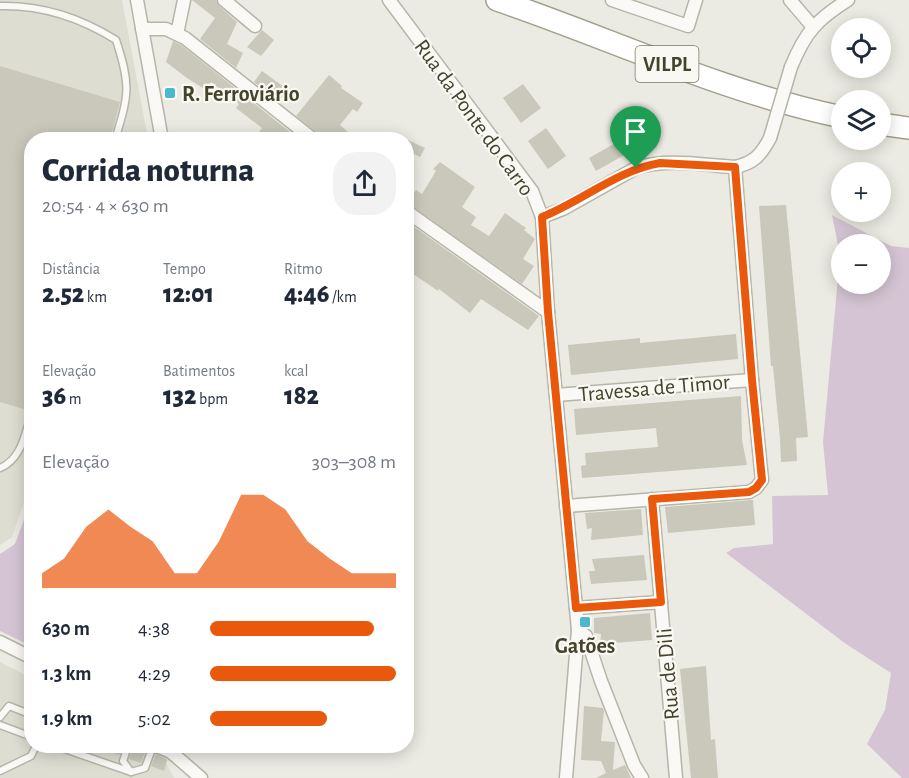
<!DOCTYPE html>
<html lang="pt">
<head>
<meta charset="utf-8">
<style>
	:root { --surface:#fff; --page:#f2f2f3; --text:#1f2937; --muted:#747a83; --accent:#ea580c }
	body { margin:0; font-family:"Alegreya Sans",sans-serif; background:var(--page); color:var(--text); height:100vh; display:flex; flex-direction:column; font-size:22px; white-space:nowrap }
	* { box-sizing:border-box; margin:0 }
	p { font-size:20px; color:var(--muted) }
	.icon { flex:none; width:33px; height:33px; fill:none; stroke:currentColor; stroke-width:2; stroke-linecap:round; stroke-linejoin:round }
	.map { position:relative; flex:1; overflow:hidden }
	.sheet { position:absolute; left:24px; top:132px; width:390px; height:621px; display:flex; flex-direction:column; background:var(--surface); border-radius:24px; box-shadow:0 3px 15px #0003 }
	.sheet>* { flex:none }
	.buttons { position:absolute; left:831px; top:18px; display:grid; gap:12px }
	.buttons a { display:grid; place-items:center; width:60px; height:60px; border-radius:50%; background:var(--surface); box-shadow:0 3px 15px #0003; font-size:30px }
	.pin { position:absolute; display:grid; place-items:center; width:51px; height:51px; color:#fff; margin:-62px -26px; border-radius:50% 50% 50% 0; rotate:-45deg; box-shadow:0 0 6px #0007 }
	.pin .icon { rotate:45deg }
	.round { display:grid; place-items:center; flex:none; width:63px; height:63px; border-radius:24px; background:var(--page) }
	.headline { display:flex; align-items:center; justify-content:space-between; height:102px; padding:0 18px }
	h1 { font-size:33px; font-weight:800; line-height:45px }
	.stats { display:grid; grid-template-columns:repeat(3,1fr); gap:9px; height:102px; padding:6px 18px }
	.stats div { display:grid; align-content:center }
	.stats b { font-size:26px; font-weight:800 }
	.stats small { font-size:16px; font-weight:400 }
	.stats p { font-size:16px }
	.chart { height:168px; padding:12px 18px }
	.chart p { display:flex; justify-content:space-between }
	.chart svg { width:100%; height:108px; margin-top:6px; fill:var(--accent); opacity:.7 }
	ul { padding:0 18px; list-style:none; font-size:20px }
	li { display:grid; grid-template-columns:96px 72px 1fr; align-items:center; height:45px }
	li i { height:15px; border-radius:8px; background:var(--accent) }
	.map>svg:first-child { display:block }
	.built { fill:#ddddd1 }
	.green { fill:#d5c5d4; fill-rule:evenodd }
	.building { fill:#c9c8bb }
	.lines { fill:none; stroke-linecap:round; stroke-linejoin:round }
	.lane-casing { stroke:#b6b5a8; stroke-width:9 }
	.street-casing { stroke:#b6b5a8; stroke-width:15 }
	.highway-casing { stroke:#a2a08b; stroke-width:24 }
	.lane { stroke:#faf9f6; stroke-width:6 }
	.street { stroke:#faf9f6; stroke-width:12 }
	.highway { stroke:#fff; stroke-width:21 }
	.street-bridge-casing { stroke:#b6b5a8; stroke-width:15; stroke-linecap:butt }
	.street-bridge { stroke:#faf9f6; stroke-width:12 }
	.route-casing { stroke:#fff; stroke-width:12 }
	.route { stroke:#ea580c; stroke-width:8 }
	.poi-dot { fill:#4ab9cf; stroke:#f9f8f3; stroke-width:2 }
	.labels { text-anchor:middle; stroke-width:4.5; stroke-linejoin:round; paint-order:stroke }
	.shield { fill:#f9f8f3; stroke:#7a7967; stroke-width:1.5 }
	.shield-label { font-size:21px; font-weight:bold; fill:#44432b }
	.poi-label { font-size:22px; font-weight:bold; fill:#44432b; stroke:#f9f8f3; text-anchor:start }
	.street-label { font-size:22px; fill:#44432b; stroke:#f9f8f3 }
</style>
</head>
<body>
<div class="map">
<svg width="909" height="778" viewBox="0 0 909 778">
	<rect width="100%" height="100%" fill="#ebebe3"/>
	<g class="built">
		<polygon points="0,0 122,0 148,139 32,140 31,482 12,537 0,545"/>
		<polygon points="0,662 31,678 32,746 136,746 168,757 166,763 174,778 0,778"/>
	</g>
	<g class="green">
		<path d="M832 215 891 246 909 248V778H902L867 744 885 710 891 673 846 644 726 553 734 548 773 544 772 496 828 495 823 442 840 255ZM842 244H880V284H842Z"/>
		<polygon points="31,501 31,646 0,631 0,554 15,544"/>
	</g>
	<g class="building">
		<polygon points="192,0 216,0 219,6 237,22 227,44 243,53 236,68 200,39 215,18"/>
		<polygon points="262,30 274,40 261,56 247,47"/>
		<polygon points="173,41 181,45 300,140 267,140 258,133 262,128 236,108 239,104 211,82 206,90 187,78 166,62"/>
		<polygon points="0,66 120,102 110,140 32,140 32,399 27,410 0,402"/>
		<polygon points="262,71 288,90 279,102 254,82"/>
		<polygon points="329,75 342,86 341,88 363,103 357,112 353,109 340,125 357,140 322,140 319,134 296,116"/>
		<polygon points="523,84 541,108 521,123 503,98"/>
		<polygon points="546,128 566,156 548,169 528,141"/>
		<polygon points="406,139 425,148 420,157 406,150"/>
		<polygon points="619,141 626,154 596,171 589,158"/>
		<polygon points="440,162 475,187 462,207 476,217 471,225 489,236 505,213 526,228 524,230 535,239 523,259 534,266 522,284 406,203 416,190 422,194 436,171 433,169"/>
		<polygon points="786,205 808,437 796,438 797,461 781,462 780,439 773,366 771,366 759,206"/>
		<polygon points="406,221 539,316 528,330 481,299 470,313 439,289 438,291 406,269"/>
		<polygon points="736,334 738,359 571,375 568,345 640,338 640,343"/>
		<polygon points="741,396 742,440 747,465 582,478 581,466 586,465 585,453 658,447 656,428 576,435 574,409"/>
		<polygon points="753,500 755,525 668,533 665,507"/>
		<polygon points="641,509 643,535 591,540 592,528 587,529 585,513"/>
		<polygon points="644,555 647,580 591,584 589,571 595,571 592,559"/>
		<polygon points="650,613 652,640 600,644 601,634 594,633 594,618"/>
		<polygon points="706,666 711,740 715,739 718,778 691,778 680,669"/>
		<polygon points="584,706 603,708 604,711 601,741 615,742 613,770 625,765 631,778 596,778 606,773 601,761 581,760"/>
		<polygon points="96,746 123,746 119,755 96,747"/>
		<polygon points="133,746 146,749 141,763 129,759"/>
		<polygon points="156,754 167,760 164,771 151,766"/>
	</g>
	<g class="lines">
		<defs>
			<g id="lane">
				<path d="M0 6C41 5 81 18 116 40 131 86 129 94 115 140"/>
				<path d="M0 468C22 459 25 433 32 412"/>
				<polyline points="0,717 9,706 32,715"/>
				<polyline points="0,725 32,737"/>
				<polyline points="56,746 131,772 145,768 153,746"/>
				<polyline points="128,746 123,761 131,772"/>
				<polyline points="0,771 31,756 36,746"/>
			</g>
			<g id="street">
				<polyline points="137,0 162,140"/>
				<polyline points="224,0 255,26"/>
				<polyline points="389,0 532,191 542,217 548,312 578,630 566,778"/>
				<polyline points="612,0 688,26 696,0"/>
				<polyline points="790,0 813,27"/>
				<polyline points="142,29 166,29 185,38 314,140"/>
				<polyline points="177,34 184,0"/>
				<path d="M791 67C805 33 816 20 848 0"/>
				<polyline points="406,211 548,312"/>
				<path d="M542 217 563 209 636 168C667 158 703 165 735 167 754 163 761 155 770 138"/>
				<polyline points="556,395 752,380"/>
				<polyline points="652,499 676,778"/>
				<polyline points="566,506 749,492 756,488 762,480 752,380 735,167"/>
				<polyline points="576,608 661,602"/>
				<polyline points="578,630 586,636 601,681 634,765 642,778"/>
				<polyline points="0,642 32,658"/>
				<polyline points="157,746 171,752 201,778"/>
			</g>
			<g id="highway">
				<path d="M497 0C612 39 722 92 842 117"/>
				<polyline points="880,124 909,128"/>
			</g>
		</defs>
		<use href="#lane" class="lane-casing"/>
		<use href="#street" class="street-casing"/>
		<use href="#highway" class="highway-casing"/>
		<use href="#lane" class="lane"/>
		<use href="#street" class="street"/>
		<use href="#highway" class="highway"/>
		<defs>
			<polyline id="street-bridge" points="770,138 791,67"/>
		</defs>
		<use href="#street-bridge" class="street-bridge-casing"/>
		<use href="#street-bridge" class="street-bridge"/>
	</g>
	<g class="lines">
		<defs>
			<path id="route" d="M660 163 735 167 752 380 762 480 756 488 749 492 652 499 661 602 576 608 548 312 542 217C582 201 618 170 660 163Z"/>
		</defs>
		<use href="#route" class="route-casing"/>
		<use href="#route" class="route"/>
	</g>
	<g class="poi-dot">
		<rect x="164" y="87" width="12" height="12" rx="3"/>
		<rect x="579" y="616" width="12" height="12" rx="3"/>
	</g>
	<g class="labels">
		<rect class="shield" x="635.5" y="46" width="63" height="36" rx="4.5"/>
		<g class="shield-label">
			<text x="667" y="71">VILPL</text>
		</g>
		<g class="poi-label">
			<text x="182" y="101">R. Ferroviário</text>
			<text x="585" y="653" text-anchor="middle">Gatões</text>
		</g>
		<g class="street-label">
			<text transform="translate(475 117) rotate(54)" y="8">Rua da Ponte do Carro</text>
			<text transform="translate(654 387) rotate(-5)" y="8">Travessa de Timor</text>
			<text transform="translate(667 674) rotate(-95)" y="8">Rua de Dili</text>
		</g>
	</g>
</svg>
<div class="buttons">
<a><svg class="icon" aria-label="locate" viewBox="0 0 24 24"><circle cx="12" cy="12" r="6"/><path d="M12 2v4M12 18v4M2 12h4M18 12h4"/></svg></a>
<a><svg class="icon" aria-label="layers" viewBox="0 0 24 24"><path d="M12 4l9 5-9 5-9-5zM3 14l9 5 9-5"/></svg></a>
<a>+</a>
<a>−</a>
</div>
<div class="pin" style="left:636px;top:168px;background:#1e9e55"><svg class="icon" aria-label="arrive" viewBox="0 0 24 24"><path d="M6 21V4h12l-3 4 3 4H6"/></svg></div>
<section class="sheet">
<div class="headline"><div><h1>Corrida noturna</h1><p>20:54 · 4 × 630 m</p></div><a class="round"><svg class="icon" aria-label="share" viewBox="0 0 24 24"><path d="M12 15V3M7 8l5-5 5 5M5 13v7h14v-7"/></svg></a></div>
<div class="stats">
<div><p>Distância</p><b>2.52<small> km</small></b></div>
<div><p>Tempo</p><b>12:01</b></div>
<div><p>Ritmo</p><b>4:46<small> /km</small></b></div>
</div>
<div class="stats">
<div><p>Elevação</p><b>36<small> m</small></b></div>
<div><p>Batimentos</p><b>132<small> bpm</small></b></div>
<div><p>kcal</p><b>182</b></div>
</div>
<div class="chart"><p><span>Elevação</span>303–308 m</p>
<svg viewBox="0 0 160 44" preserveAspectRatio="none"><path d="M0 44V38L10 32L20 19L30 12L40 19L50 25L60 38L70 38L80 25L90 6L100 6L110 12L120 25L130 32L140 38L150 38L160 38V44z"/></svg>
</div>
<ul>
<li><b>630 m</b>4:38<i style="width:88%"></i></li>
<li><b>1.3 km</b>4:29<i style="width:100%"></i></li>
<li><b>1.9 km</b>5:02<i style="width:63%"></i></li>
</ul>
</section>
</div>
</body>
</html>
